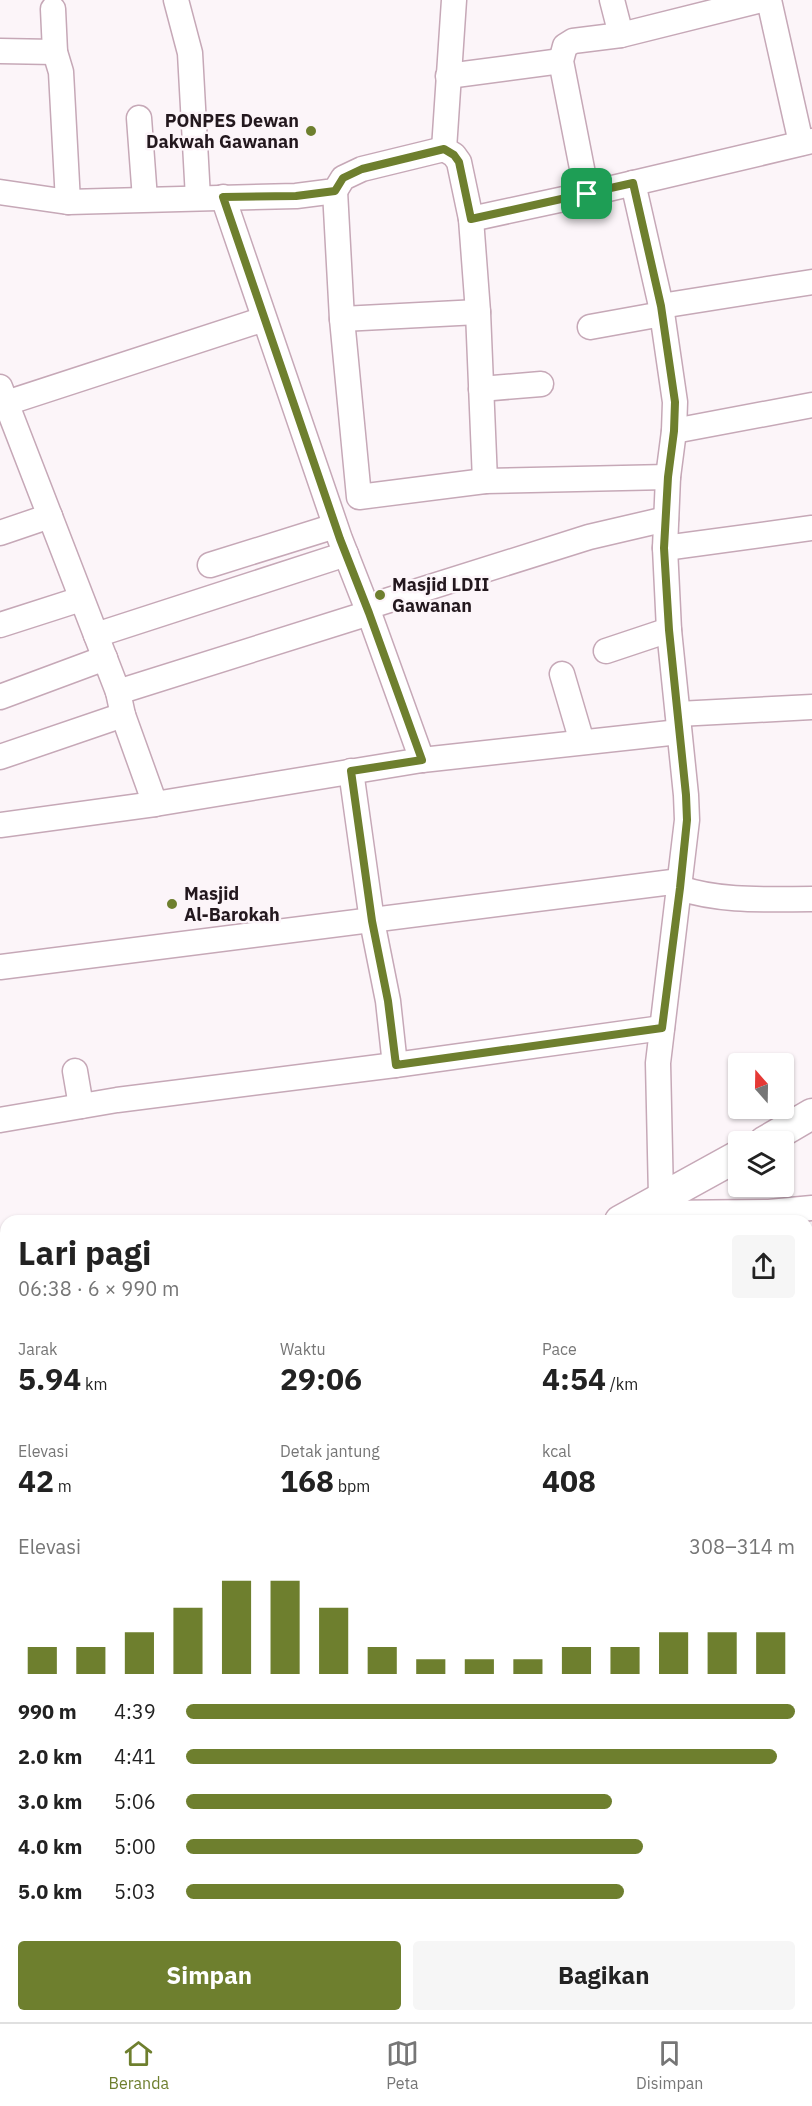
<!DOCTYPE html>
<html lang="id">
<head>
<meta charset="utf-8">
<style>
	:root { --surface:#fff; --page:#f6f6f6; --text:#222; --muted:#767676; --line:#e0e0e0; --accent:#6e7f2e }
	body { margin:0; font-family:"IBM Plex Sans",sans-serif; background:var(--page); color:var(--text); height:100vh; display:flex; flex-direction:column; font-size:22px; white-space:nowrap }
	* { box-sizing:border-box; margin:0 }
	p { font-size:20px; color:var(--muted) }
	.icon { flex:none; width:33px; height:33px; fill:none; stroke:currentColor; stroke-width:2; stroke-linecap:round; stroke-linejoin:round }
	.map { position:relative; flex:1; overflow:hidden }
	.sheet { position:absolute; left:0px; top:1215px; width:813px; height:807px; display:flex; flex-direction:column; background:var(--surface); border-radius:18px 18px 0 0; box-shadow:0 2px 4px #0004 }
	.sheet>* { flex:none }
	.needle { width:39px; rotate:340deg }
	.controls { position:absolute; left:728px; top:1053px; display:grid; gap:12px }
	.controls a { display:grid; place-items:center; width:66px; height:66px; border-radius:6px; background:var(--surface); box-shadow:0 2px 4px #0004; font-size:30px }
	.pin { position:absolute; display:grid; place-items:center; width:51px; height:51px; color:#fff; margin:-26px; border-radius:12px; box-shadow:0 3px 9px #0006 }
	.round { display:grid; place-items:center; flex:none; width:63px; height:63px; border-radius:6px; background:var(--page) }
	.summary { display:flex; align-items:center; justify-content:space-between; height:102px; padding:0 18px }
	h1 { font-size:33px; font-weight:700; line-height:45px }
	.stats { display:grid; grid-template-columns:repeat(3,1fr); gap:9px; height:102px; padding:6px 18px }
	.stats div { display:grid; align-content:center }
	.stats b { font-size:30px; font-weight:700 }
	.stats small { font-size:16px; font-weight:400 }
	.stats p { font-size:16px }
	.chart { height:168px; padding:12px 18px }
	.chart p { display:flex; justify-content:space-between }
	.chart svg { width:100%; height:108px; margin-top:6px; stroke:var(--accent); stroke-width:6 }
	.primary-button { display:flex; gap:12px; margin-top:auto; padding:12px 18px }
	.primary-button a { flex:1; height:69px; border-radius:6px; background:var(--accent); color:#fff; font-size:24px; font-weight:700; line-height:69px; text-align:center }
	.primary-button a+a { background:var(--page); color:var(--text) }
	ul { padding:0 18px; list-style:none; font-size:20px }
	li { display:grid; grid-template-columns:96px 72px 1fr; align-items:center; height:45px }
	li i { height:15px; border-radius:8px; background:var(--accent) }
	.tabs { display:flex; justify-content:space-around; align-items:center; height:84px; border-top:2px solid var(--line); background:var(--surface); font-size:16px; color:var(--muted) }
	.tabs a { display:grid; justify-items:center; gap:3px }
	.tabs .selected { color:var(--accent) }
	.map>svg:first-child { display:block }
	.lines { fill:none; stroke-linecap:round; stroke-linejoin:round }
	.minor-casing { stroke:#c6a8b7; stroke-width:27 }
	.major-casing { stroke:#c6a8b7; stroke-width:33 }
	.minor { stroke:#fff; stroke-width:24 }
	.major { stroke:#fff; stroke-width:30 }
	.route-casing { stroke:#fff; stroke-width:12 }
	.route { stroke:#6e7f2e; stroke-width:8 }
	.poi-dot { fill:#6e7f2e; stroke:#fcf5f9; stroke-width:2 }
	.labels { text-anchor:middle; stroke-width:5; stroke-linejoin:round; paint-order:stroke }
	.poi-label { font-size:18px; font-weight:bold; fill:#23181e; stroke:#fcf5f9; text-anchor:start }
</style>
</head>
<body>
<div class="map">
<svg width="812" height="2022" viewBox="0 0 812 2022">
	<rect width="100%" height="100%" fill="#fcf5f9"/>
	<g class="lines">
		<defs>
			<g id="minor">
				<polyline points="176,0 190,53 198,198"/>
				<polyline points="612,0 621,35"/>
				<polyline points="769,0 801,143"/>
				<polyline points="53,9 55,52 61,72 68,202"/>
				<polyline points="0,51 55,52"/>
				<polyline points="448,76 561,61"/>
				<polyline points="139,118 145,199"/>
				<polyline points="444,149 454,0"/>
				<polyline points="633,183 661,306 675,402 674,431 668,477 665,548 669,630 686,795 687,820 658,1063 661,1197 658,1221"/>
				<polyline points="335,191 342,319 359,497 485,481 668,477"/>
				<polyline points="0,192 68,202 296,196 335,191 343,178 362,169 444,149 454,155 459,162 471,219 478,312 485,481"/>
				<polyline points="587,194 561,61 565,46 573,41 621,35 761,0"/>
				<polyline points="223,197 340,539 369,613 422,760"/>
				<polyline points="471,219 587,194 812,141"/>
				<polyline points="661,306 812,282"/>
				<polyline points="342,319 478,312"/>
				<polyline points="590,327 662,314"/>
				<polyline points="0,387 118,692 123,715 155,804"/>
				<polyline points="481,389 541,384"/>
				<polyline points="0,405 264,319"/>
				<polyline points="674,431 812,405"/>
				<polyline points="0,533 50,516"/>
				<polyline points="665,548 812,528"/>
				<polyline points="210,565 335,526"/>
				<polyline points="367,607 589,537 666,519"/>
				<polyline points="0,625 81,599"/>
				<polyline points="96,635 346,554"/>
				<polyline points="606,651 669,630"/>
				<polyline points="562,674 582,742"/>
				<polyline points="118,692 369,613"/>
				<polyline points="0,697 105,658"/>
				<polyline points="678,714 812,707"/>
				<polyline points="0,757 123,715"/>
				<polyline points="351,771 372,921 388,1001 395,1065"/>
				<polyline points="0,825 155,804 422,760 679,732"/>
				<path d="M680 888C720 902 770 899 812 899"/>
				<polyline points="0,967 680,881"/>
				<polyline points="75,1071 81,1106"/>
				<polyline points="0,1120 117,1100 395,1065 662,1028"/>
				<polyline points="659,1213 769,1212 812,1208"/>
				<polyline points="807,1461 812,1461"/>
				<polyline points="807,1561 812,1493"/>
				<polyline points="807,1742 812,1742"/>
				<polyline points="2,1802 5,1646"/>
				<polyline points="807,1811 812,1811"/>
				<polyline points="93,2022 93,2016"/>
				<polyline points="257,2022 257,2016"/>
				<polyline points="460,2022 460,2016"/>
				<polyline points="606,2022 606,2016"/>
				<polyline points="696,2022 696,2016"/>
			</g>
			<g id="major">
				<polyline points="764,1142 812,1114"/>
				<polyline points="620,1221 738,1156"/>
				<polyline points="0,1418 6,1418"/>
			</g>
		</defs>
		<use href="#minor" class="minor-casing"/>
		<use href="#major" class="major-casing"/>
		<use href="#minor" class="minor"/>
		<use href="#major" class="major"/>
	</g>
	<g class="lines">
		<defs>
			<polygon id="route" points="444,149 454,155 459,162 471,219 633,183 661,306 675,402 674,431 668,477 664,548 669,630 686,795 687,820 680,888 662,1028 396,1065 388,1001 372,921 351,771 422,760 369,613 340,539 223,197 296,196 335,191 343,178 362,169"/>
		</defs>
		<use href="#route" class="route-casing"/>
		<use href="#route" class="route"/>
	</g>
	<g class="poi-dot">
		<circle cx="311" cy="131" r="6"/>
		<circle cx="380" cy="595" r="6"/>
		<circle cx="172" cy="904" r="6"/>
	</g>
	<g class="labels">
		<g class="poi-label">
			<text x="299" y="127" text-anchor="end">PONPES Dewan<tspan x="299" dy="21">Dakwah Gawanan</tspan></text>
			<text x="392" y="591">Masjid LDII<tspan x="392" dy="21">Gawanan</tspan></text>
			<text x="184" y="900">Masjid<tspan x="184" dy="21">Al-Barokah</tspan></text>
		</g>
	</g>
</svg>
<div class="controls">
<a><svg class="needle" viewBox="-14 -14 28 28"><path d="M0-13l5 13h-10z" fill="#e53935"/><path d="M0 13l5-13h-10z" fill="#767676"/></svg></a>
<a><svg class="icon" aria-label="layers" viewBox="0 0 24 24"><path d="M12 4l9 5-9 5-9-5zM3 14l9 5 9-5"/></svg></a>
</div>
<div class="pin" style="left:587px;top:194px;background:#1e9e55"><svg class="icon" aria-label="arrive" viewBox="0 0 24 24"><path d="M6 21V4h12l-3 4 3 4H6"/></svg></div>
<section class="sheet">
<div class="summary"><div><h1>Lari pagi</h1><p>06:38 · 6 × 990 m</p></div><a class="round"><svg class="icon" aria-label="share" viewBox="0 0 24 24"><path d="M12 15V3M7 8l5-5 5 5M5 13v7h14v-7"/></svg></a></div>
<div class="stats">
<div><p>Jarak</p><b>5.94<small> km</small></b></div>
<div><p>Waktu</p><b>29:06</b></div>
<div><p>Pace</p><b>4:54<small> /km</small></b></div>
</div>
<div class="stats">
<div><p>Elevasi</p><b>42<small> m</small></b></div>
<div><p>Detak jantung</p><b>168<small> bpm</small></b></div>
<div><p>kcal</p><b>408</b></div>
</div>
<div class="chart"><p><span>Elevasi</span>308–314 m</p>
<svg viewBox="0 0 160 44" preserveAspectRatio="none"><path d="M5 44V33M15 44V33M25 44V27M35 44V17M45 44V6M55 44V6M65 44V17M75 44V33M85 44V38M95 44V38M105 44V38M115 44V33M125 44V33M135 44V27M145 44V27M155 44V27"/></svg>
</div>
<ul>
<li><b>990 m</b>4:39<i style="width:100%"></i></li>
<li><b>2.0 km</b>4:41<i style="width:97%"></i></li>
<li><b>3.0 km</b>5:06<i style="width:70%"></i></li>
<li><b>4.0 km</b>5:00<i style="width:75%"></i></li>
<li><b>5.0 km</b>5:03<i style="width:72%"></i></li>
</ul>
<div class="primary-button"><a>Simpan</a><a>Bagikan</a></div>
</section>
</div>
<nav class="tabs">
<a class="selected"><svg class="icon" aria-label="home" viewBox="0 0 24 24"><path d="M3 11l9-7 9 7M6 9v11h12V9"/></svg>Beranda</a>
<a><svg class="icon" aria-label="map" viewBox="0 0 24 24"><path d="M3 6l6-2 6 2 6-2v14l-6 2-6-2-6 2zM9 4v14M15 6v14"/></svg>Peta</a>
<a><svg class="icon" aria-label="saved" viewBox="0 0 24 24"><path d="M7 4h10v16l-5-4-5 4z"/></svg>Disimpan</a>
</nav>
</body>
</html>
